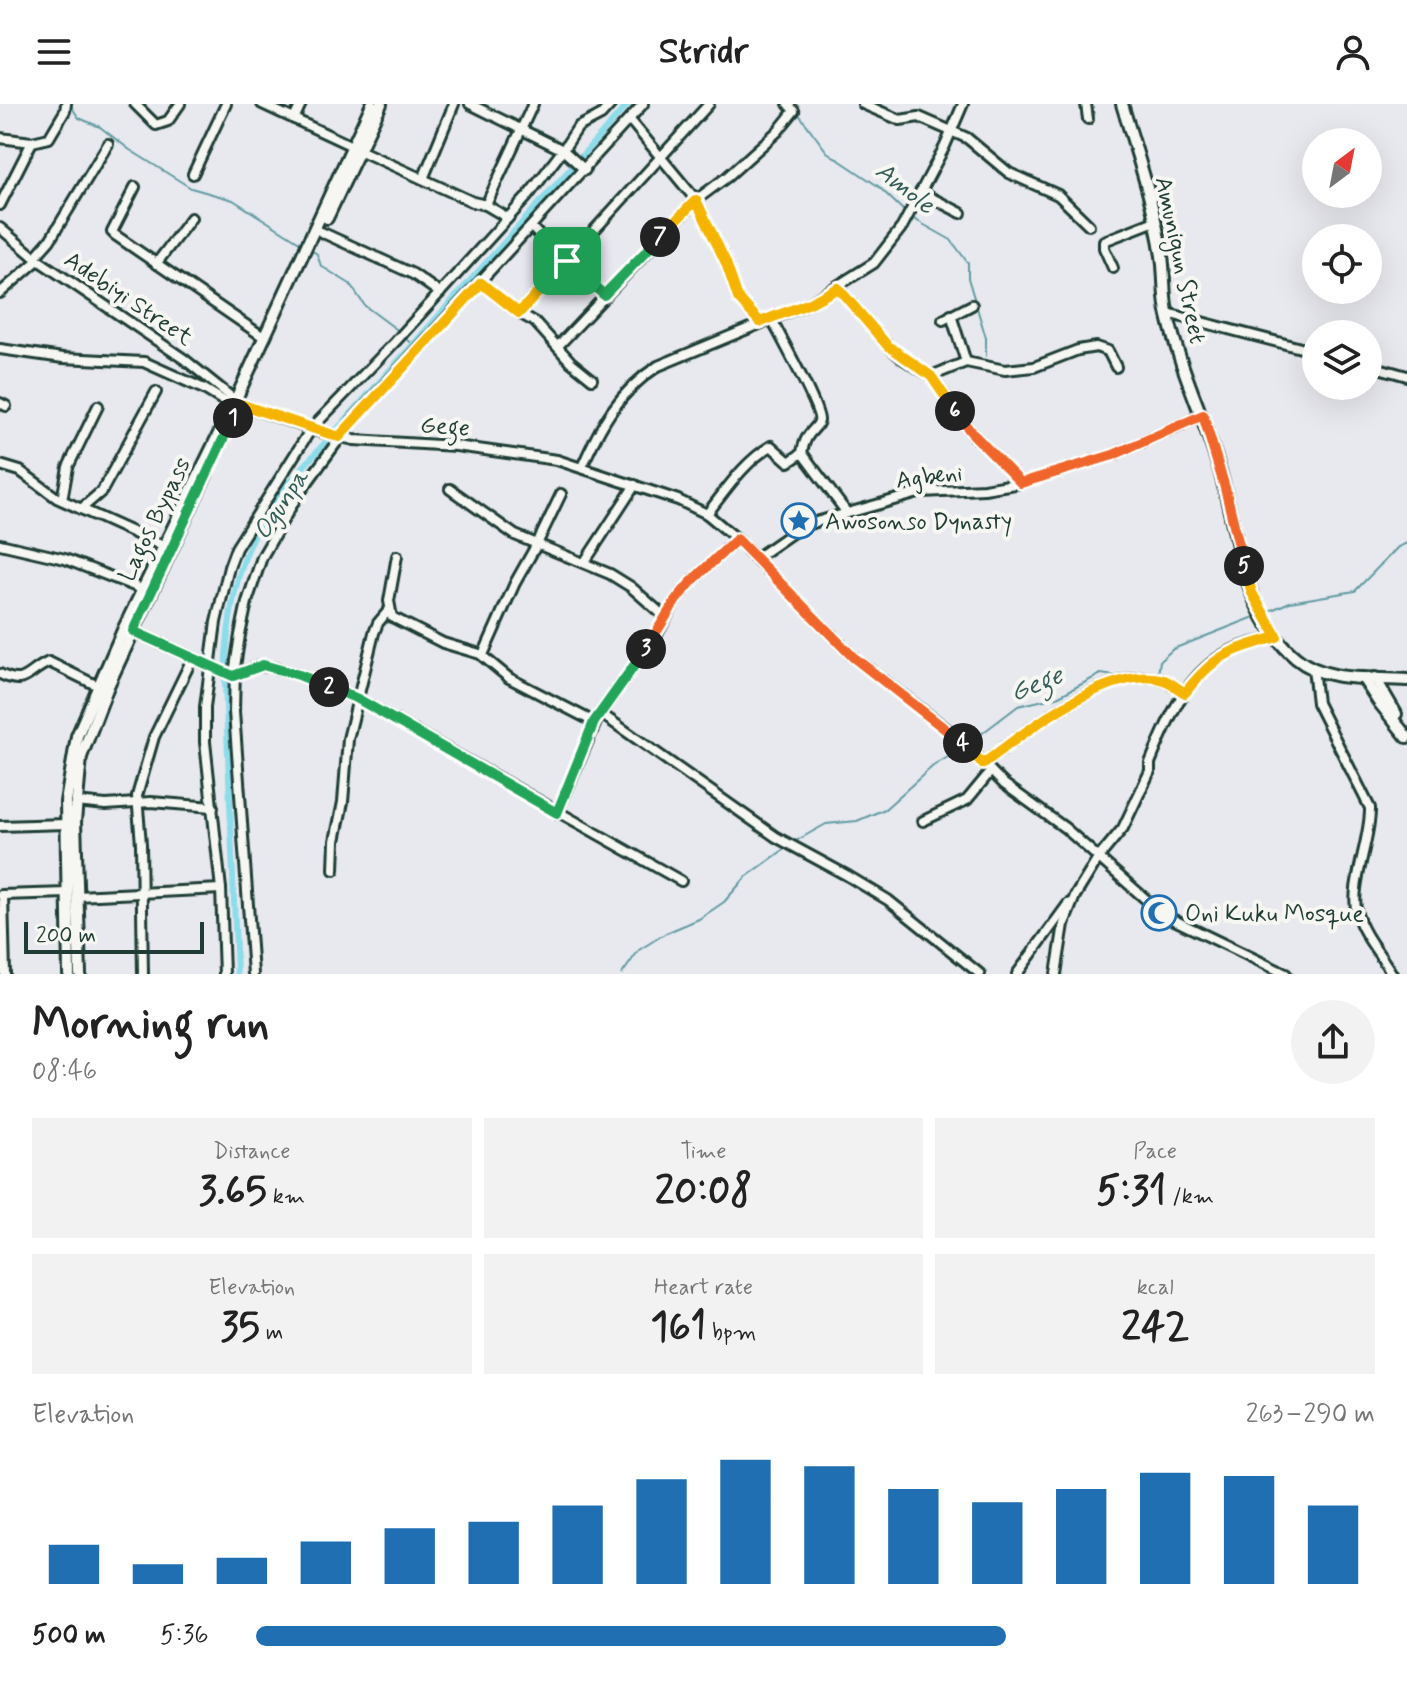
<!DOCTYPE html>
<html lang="en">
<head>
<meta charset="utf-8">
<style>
	:root { --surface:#fff; --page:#f2f2f2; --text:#222; --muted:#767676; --accent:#1f6fb2 }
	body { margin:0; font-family:Mynerve,sans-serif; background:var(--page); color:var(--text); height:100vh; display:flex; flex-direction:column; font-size:30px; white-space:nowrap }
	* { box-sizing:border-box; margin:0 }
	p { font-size:26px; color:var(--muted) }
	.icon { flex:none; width:44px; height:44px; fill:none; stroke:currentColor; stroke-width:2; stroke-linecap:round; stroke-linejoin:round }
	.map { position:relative; height:870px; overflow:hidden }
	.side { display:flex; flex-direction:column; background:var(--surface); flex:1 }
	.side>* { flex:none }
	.needle { width:52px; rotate:32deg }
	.tools { position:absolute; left:1302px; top:24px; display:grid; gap:16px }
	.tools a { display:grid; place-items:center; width:80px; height:80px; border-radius:50%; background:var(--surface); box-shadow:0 8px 32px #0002; font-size:40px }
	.scale { position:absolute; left:24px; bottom:20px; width:180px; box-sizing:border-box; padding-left:8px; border:4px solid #1f3d34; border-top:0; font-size:22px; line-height:28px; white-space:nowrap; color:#1f3d34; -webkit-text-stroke:6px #f6f6f2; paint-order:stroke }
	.pin { position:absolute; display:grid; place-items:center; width:68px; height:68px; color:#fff; margin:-34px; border-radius:16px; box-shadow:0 4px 12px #0006 }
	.km { position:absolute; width:40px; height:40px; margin:-20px; border-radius:50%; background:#222; color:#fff; font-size:22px; line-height:40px; text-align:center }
	.round { display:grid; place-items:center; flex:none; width:84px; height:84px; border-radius:42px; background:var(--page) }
	.overview { display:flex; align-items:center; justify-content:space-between; height:136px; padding:0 32px }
	h1 { font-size:44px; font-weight:700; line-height:60px }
	.metrics { display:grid; grid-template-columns:repeat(3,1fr); gap:12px; height:136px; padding:8px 32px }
	.metrics div { display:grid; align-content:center; border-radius:0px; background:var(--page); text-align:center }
	.metrics b { font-size:40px; font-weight:700 }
	.metrics small { font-size:22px; font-weight:400 }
	.metrics p { font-size:22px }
	.chart { height:224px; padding:16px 32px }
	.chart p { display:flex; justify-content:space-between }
	.chart svg { width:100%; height:144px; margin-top:8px; stroke:var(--accent); stroke-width:6 }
	ul { padding:0 32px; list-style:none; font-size:26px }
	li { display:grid; grid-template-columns:128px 96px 1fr; align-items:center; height:60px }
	li i { height:20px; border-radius:10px; background:var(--accent) }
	header { display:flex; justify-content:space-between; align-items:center; height:104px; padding:0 32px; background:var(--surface); font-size:36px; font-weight:700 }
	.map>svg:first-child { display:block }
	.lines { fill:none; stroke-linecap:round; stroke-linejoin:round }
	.stream { stroke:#619ca1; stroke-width:2 }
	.canal { stroke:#8ddcea; stroke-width:6 }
	.minor-casing { stroke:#1f3d34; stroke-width:14 }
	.major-casing { stroke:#1f3d34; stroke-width:16 }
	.minor { stroke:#f6f6f2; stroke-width:8 }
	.major { stroke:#f6f6f2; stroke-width:10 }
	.split-1-casing { stroke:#fff; stroke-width:16 }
	.split-2-casing { stroke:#fff; stroke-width:16 }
	.split-3-casing { stroke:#fff; stroke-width:16 }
	.split-4-casing { stroke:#fff; stroke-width:16 }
	.split-5-casing { stroke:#fff; stroke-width:16 }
	.split-6-casing { stroke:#fff; stroke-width:16 }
	.split-7-casing { stroke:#fff; stroke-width:16 }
	.split-8-casing { stroke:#fff; stroke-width:16 }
	.split-1 { stroke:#f5b400; stroke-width:10 }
	.split-2 { stroke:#22a559; stroke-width:10 }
	.split-3 { stroke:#22a559; stroke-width:10 }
	.split-4 { stroke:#f0652b; stroke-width:10 }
	.split-5 { stroke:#f5b400; stroke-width:10 }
	.split-6 { stroke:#f0652b; stroke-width:10 }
	.split-7 { stroke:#f5b400; stroke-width:10 }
	.split-8 { stroke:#22a559; stroke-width:10 }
	.labels { text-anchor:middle; stroke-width:8; stroke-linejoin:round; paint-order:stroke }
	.street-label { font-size:24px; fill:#1f3d34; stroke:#f6f6f2 }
	.poi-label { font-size:24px; fill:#1f3d34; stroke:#f6f6f2; text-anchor:start }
	.water-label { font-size:26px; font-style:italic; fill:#355d58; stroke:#f6f6f2 }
</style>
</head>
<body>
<header><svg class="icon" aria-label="menu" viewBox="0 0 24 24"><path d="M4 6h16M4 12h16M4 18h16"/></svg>Stridr<svg class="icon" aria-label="person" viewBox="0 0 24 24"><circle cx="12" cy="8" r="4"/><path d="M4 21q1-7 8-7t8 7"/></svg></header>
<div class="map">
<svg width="1407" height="870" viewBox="0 0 1407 870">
	<rect width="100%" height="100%" fill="#e8e8ef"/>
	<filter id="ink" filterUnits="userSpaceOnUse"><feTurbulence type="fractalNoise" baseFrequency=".0125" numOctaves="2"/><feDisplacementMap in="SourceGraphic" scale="16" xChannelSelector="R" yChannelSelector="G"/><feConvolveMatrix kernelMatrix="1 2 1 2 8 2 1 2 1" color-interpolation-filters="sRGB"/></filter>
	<g filter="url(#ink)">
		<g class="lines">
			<g class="stream">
				<polyline points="70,1 79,14 100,23 130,46 191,84 233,96 301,139"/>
				<polyline points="798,9 827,48 878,82 907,110"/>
				<polyline points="912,114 951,136 968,159 968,174 986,234 986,252"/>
				<polyline points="310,145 317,150 321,162 350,180 365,202 400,228"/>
				<polyline points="404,233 413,240"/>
				<polyline points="1267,508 1290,498 1355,487 1398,443 1407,439"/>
				<polyline points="1155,572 1158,571 1160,557 1173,545 1257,512"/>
				<polyline points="968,640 1018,602 1057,593 1101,570 1121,573"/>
				<polyline points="794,738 826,720 857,717 885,705 933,662 963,644"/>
				<polyline points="622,870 639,846 666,829 699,815 724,798 746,773 786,744"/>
			</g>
			<path class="canal" d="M237 870 225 577C226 527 234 465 260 421 268 407 279 394 288 380L628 0"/>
			<defs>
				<g id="minor">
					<polyline points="135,0 156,21 168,17 180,0"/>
					<polyline points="262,0 352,42"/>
					<polyline points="470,0 563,46 585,66"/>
					<polyline points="863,0 900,16 919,13 967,34 1009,69 1058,91 1089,121"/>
					<polyline points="1086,0 1088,15"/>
					<polyline points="294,15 301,0"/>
					<polyline points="630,16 696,96 726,159 738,194 760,218"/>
					<polyline points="0,34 32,38 49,34 65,7 66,0"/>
					<polyline points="359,46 473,98 486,101 533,0"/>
					<polyline points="193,70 226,0"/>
					<polyline points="423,75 454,0"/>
					<polyline points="135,83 112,128 115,131 265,234"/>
					<polyline points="920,88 961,109"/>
					<polyline points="0,101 32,38"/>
					<polyline points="486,101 508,114"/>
					<polyline points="531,123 572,164 604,191"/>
					<polyline points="0,124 38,156 184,255 240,300 317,327 354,336 456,342 557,356 678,396 707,410 737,435 853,553 956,632 1004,680 1065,724 1150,799 1168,813 1286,870"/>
					<polyline points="321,128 413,170 440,189"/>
					<polyline points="35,153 50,136 108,40"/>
					<polyline points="156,160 191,114"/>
					<polyline points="1113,164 1104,144 1104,137 1155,117"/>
					<polyline points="481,179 519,209 535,218 571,258 592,275"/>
					<polyline points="838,184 887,241 902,254 931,272 971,328 1021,379"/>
					<polyline points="0,189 38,156"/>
					<polyline points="519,209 709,0"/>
					<polyline points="1167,209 1316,248"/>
					<polyline points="951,211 966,258"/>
					<polyline points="943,216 972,201"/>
					<polyline points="559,241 696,96 727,73 778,27 794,7 788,0"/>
					<polyline points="0,245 63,254 144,258 204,285 227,299 233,295"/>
					<polyline points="1368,261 1407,272"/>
					<polyline points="931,272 966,258 1005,266 1034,263 1078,246 1096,243 1108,247 1116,263"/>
					<polyline points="0,299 6,302"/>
					<polyline points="802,349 847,409"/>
					<polyline points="0,361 20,367 57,394 163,442"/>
					<path d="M582 363C600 322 619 287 658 262L810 199 874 159 902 123 945 42 963 0"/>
					<polyline points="450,385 515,431 610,470 631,483 665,513"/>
					<polyline points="62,396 68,363 98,302"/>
					<polyline points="81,405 102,387 156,288"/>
					<path d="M707 410C726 386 744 358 771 342L789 358 802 349C805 327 817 326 819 317 822 307 778 228 771 214"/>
					<polyline points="0,440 65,455 147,487"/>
					<polyline points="397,452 389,497 392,513 443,539 480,550 509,574 594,618"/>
					<polyline points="756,454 802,422 922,388 984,385 1021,379 1113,351 1203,311"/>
					<polyline points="584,459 635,381"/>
					<polyline points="133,527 233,572 259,562 271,563 299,571 358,595 681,777"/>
					<polyline points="483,551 515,479 537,440 561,390"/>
					<path d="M1313 564 1317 599 1370 704C1371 735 1349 783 1357 810 1363 831 1381 851 1392 870"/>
					<path d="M0 570C27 583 26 568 49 558L98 582"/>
					<polyline points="600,609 776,733 848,772 888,796 980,870"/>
					<path d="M983 660C1023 629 1111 558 1164 576 1171 579 1179 585 1185 589"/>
					<polyline points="76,698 106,701 151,698 213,703"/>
					<polyline points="557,709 600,609 656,532 676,496 693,476 737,435"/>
					<polyline points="923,717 967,696 991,667"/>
					<polyline points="0,722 66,720"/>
					<polyline points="334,766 335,737 343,698 348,635 374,529 378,519 389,506"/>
					<polyline points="1,791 68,789"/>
					<polyline points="3,791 5,870"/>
					<polyline points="77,792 221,785"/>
					<polyline points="143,870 141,740 137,692 154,633 192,555"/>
					<polyline points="224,870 221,785 205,638 205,603 216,518 229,463 236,444 311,325 395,238 527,93 563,46 578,23 601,11 611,0"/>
					<polyline points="253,870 234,608 235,563 240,531 247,498 262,453 296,394 353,316 643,0"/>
					<polyline points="1017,870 1068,800"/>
					<path d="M1056 870 1064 820 1075 792 1099 753 1123 724 1150 667V659C1166 620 1184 574 1223 551 1239 541 1259 538 1277 533"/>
				</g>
				<g id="major">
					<path d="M1122 0C1137 50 1154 100 1162 152 1165 172 1163 193 1168 212 1180 265 1205 315 1220 367 1238 429 1242 510 1296 554 1326 579 1371 573 1407 576"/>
					<polyline points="327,114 381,0"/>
					<polyline points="1363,574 1378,597 1407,633"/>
					<polyline points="1375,574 1396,610"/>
					<polyline points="69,870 66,698 77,632 124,524 235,297 372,0"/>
					<polyline points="80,870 75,718 81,653 108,582 206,371"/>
				</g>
			</defs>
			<use href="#minor" class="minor-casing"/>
			<use href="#major" class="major-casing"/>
			<use href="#minor" class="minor"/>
			<use href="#major" class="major"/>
		</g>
	</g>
	<g class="lines" filter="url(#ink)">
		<defs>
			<polyline id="split-1" points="233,314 240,300 339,333 481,179 519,209 567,157"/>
			<polyline id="split-2" points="233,314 133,527 233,572 263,561 299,571 329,583"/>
			<polyline id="split-3" points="329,583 358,595 557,709 594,618 646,545"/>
			<polyline id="split-4" points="646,545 676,496 693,476 737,435 853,553 963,639"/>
			<path id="split-5" d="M963 639 983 660C1023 629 1111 559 1164 576 1172 579 1178 585 1185 589 1215 550 1231 546 1277 533L1252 489 1244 462"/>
			<polyline id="split-6" points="955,307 971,328 1021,379 1113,351 1203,311 1225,384 1244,462"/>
			<polyline id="split-7" points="660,133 696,96 726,159 738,194 760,218 810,199 838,184 887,241 931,272 955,307"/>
			<polyline id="split-8" points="567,157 604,191 660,133"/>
		</defs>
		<use href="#split-1" class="split-1-casing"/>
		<use href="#split-2" class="split-2-casing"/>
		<use href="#split-3" class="split-3-casing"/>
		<use href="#split-4" class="split-4-casing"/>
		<use href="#split-5" class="split-5-casing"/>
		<use href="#split-6" class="split-6-casing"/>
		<use href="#split-7" class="split-7-casing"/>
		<use href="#split-8" class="split-8-casing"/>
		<use href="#split-1" class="split-1"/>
		<use href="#split-2" class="split-2"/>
		<use href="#split-3" class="split-3"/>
		<use href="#split-4" class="split-4"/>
		<use href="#split-5" class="split-5"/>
		<use href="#split-6" class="split-6"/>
		<use href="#split-7" class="split-7"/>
		<use href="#split-8" class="split-8"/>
	</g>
	<defs>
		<symbol id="sight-ring" viewBox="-11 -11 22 22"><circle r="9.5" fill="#f6f6f2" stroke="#1f6fb2" stroke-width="1.5"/><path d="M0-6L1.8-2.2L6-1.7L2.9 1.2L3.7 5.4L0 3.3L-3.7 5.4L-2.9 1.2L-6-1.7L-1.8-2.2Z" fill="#1f6fb2"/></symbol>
		<symbol id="mosque-ring" viewBox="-11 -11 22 22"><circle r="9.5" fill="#f6f6f2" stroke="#1f6fb2" stroke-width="1.5"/><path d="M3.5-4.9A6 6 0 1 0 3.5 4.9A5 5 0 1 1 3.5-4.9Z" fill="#1f6fb2"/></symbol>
	</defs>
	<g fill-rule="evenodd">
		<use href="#sight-ring" x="779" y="397" width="40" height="40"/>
		<use href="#mosque-ring" x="1139" y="789" width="40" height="40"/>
	</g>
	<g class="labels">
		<g class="street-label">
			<text transform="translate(1181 156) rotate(78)" y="8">Amunigun Street</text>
			<text transform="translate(129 194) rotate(34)" y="8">Adebiyi Street</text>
			<text transform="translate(445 322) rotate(4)" y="8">Gege</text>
			<text transform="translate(929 372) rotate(-7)" y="8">Agbeni</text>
			<text transform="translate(154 415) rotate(-64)" y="8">Lagos Bypass</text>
		</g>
		<g class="poi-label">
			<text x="825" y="425">Awosonso Dynasty</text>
			<text x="1185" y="817">Oni Kuku Mosque</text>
		</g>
		<g class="water-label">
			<text transform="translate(906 83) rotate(38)" y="9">Amole</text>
			<text transform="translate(280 400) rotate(-56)" y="9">Ogunpa</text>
			<text transform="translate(1036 579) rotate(-22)" y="9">Gege</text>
		</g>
	</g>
</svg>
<div class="tools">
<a><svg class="needle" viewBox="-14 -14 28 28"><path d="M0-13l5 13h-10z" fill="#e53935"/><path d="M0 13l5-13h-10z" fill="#767676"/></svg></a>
<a><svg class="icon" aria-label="locate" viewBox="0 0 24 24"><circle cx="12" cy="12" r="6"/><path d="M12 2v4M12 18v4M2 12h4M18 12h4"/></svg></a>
<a><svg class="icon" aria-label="layers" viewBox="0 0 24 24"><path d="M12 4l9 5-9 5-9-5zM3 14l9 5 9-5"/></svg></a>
</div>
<div class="scale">200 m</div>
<div class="pin" style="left:567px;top:157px;background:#1e9e55"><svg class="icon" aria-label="arrive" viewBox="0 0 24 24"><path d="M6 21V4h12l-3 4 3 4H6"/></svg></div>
<b class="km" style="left:233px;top:314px">1</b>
<b class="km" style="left:329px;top:583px">2</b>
<b class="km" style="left:646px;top:545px">3</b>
<b class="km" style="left:963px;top:639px">4</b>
<b class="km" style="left:1244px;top:462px">5</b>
<b class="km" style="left:955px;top:307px">6</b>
<b class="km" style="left:660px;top:133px">7</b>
</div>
<section class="side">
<div class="overview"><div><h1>Morning run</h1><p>08:46</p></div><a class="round"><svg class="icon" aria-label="share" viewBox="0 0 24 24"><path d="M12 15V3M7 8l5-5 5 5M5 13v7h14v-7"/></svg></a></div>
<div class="metrics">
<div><p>Distance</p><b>3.65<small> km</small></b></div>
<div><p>Time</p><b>20:08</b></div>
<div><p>Pace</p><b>5:31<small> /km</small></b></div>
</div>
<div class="metrics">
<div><p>Elevation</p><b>35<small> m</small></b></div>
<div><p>Heart rate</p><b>161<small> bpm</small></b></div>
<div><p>kcal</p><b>242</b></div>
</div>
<div class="chart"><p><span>Elevation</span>263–290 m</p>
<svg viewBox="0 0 160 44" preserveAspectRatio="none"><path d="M5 44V32M15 44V38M25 44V36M35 44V31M45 44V27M55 44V25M65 44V20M75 44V12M85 44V6M95 44V8M105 44V15M115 44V19M125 44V15M135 44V10M145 44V11M155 44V20"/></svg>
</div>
<ul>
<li><b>500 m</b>5:36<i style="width:67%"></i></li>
</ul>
</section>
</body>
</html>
